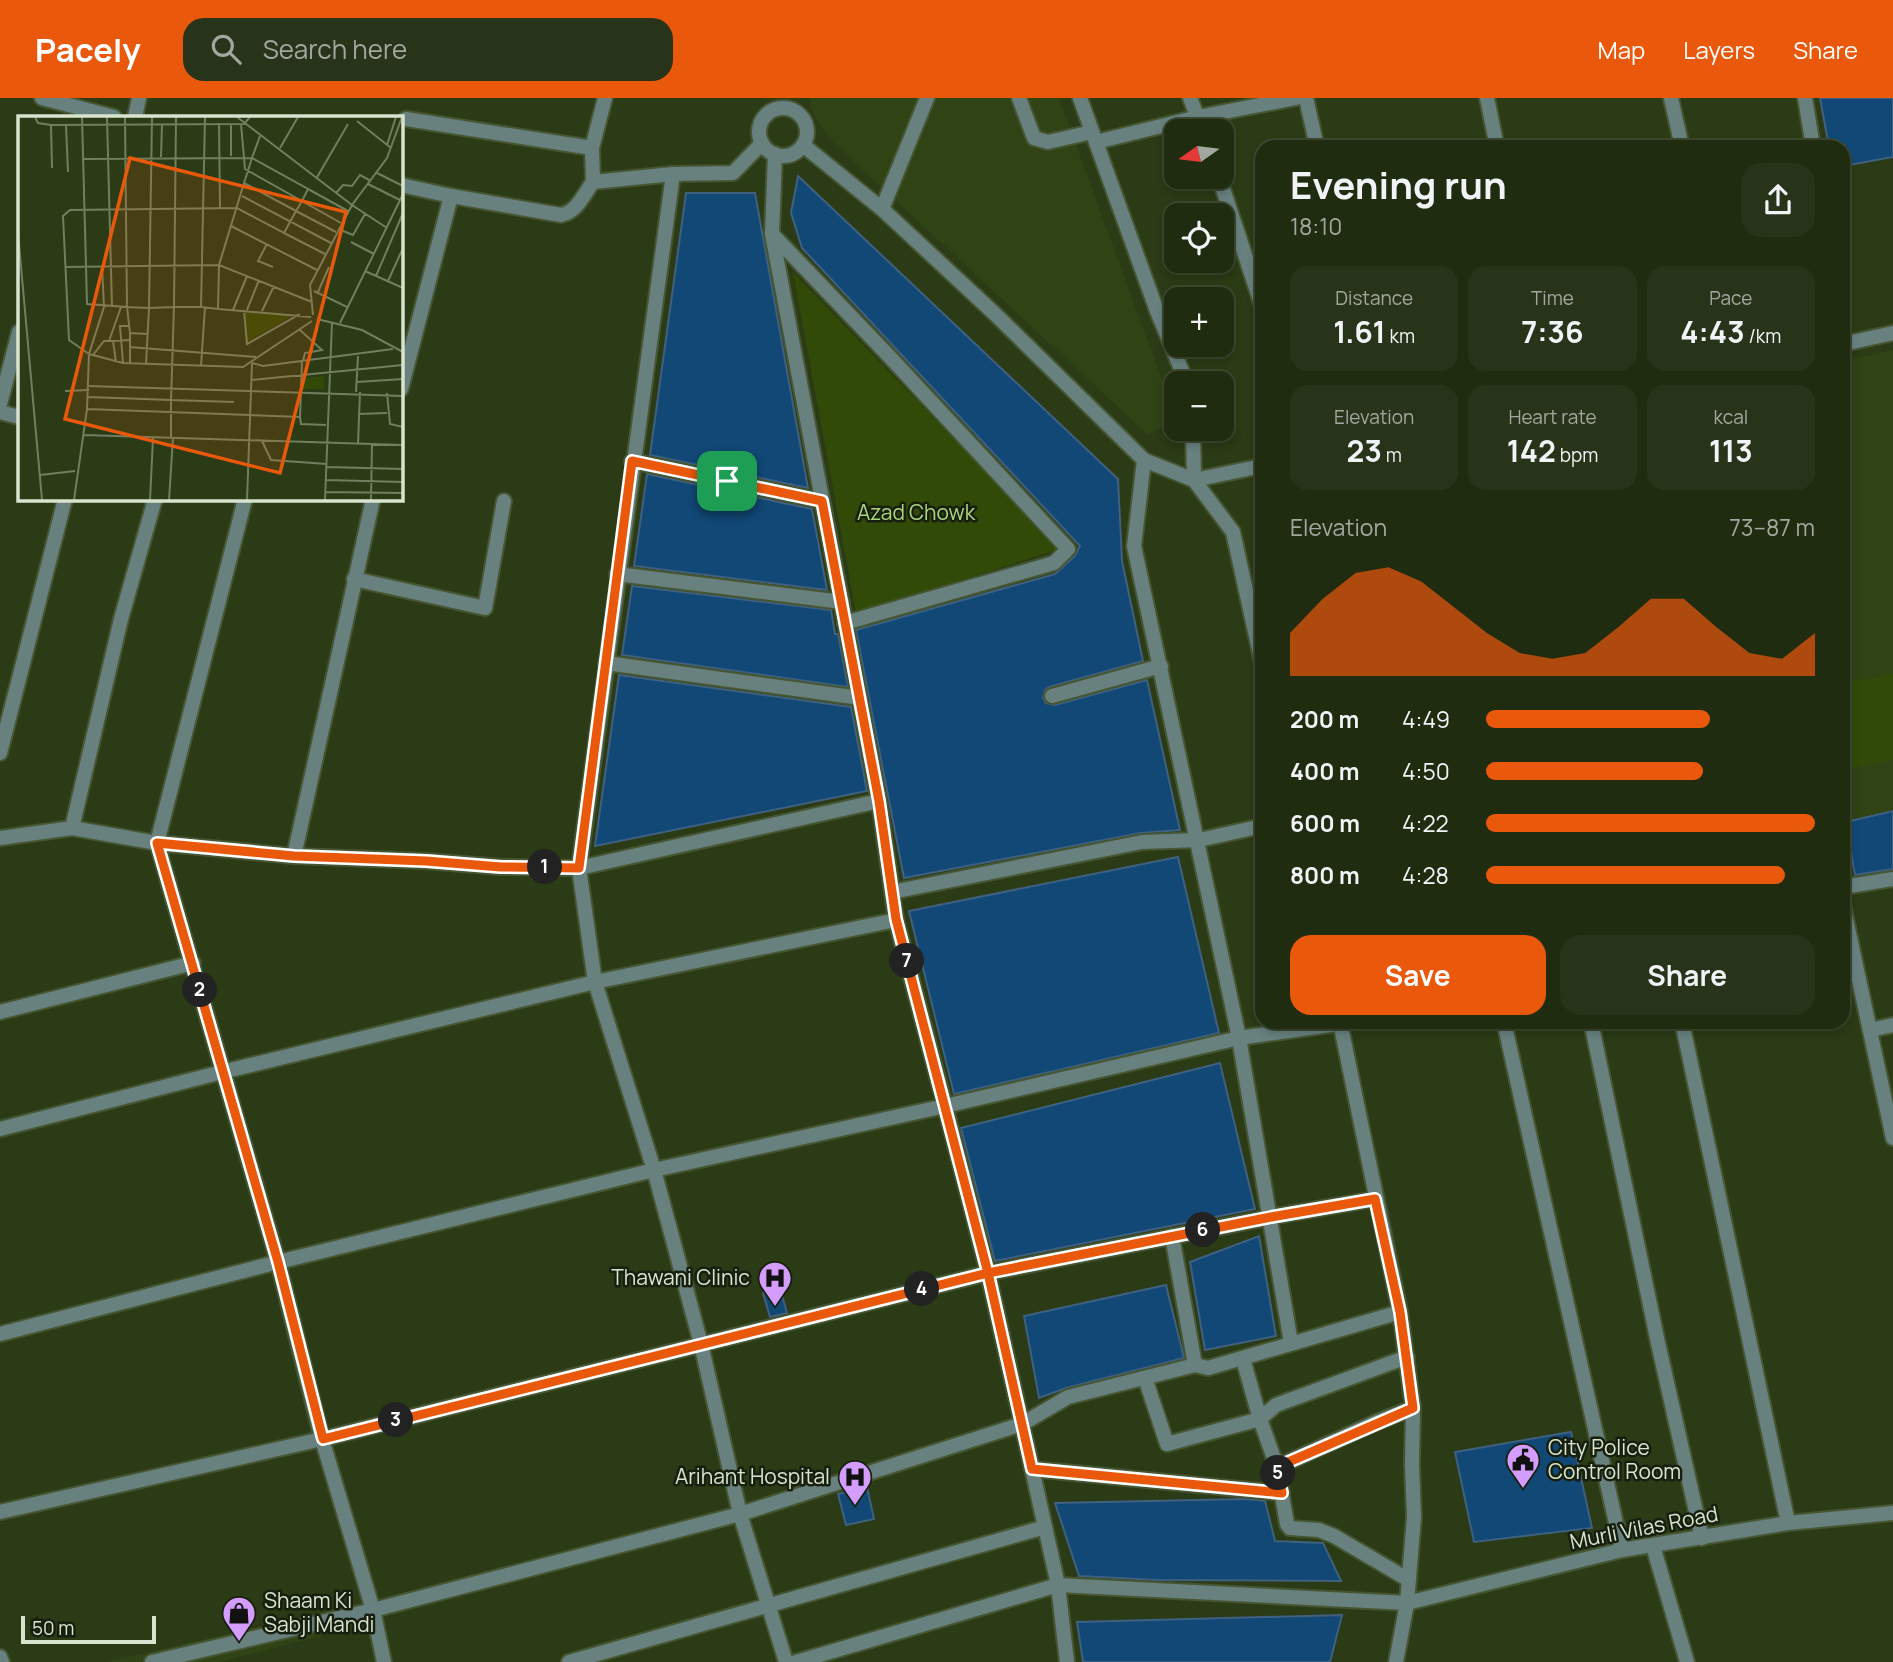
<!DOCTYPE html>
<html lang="en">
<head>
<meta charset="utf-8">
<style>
	:root { --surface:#202c10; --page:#283419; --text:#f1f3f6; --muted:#a2a79f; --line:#3d4830; --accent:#ea580c }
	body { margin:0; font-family:Manrope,sans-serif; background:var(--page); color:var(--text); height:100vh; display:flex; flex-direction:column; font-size:26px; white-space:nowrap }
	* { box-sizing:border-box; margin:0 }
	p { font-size:23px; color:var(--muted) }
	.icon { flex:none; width:38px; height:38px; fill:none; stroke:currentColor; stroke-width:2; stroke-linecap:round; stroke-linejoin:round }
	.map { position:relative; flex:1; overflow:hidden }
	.details { position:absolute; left:1255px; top:42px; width:595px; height:889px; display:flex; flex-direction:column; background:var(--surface); border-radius:21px; box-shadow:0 4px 10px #0003,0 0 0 2px var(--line) }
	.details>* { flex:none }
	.needle { width:46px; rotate:256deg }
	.controls { position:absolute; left:1164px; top:21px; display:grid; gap:14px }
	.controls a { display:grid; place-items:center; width:70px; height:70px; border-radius:14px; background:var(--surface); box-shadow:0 4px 10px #0003,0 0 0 2px var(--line); font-size:35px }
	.scale { position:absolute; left:21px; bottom:18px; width:135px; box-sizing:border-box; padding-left:7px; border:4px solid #d8e4ce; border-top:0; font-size:19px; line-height:24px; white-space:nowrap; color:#d8e4ce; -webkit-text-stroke:5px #171f0f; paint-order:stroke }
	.pin { position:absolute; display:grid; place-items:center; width:60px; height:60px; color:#fff; margin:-30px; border-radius:14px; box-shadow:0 4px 10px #0006 }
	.km { position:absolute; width:35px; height:35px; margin:-18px; border-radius:50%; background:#222; color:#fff; font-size:19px; line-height:35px; text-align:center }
	.round { display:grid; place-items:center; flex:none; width:74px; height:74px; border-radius:21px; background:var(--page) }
	.headline { display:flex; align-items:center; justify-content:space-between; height:119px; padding:0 35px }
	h1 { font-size:38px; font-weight:700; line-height:52px }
	.metrics { display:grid; grid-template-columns:repeat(3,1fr); gap:10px; height:119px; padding:7px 35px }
	.metrics div { display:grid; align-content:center; border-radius:18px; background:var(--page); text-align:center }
	.metrics b { font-size:30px; font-weight:700 }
	.metrics small { font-size:19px; font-weight:400 }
	.metrics p { font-size:19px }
	.chart { height:196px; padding:14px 35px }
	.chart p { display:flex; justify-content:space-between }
	.chart svg { width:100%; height:126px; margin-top:7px; fill:var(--accent); opacity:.7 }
	.cta { display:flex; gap:14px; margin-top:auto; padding:14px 35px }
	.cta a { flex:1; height:80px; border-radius:21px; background:var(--accent); color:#fff; font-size:28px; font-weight:700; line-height:80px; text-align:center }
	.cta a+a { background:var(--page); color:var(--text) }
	ul { padding:0 35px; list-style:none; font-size:23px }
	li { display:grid; grid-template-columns:112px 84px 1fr; align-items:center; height:52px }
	li i { height:18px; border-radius:9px; background:var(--accent) }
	header { display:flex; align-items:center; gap:42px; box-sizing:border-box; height:98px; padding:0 35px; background:var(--accent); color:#fff }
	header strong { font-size:33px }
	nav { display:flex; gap:38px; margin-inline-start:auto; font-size:24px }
	.search { width:490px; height:63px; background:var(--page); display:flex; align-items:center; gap:18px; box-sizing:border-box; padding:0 24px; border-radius:21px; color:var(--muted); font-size:26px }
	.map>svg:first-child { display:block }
	.built { fill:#2f4315 }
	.green { fill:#314a07 }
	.building { fill:#114876; stroke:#406080; stroke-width:2 }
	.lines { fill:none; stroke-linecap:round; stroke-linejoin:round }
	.minor-casing { stroke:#465633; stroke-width:18 }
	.tertiary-casing { stroke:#465633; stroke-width:18 }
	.minor { stroke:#68817f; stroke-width:14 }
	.tertiary { stroke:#68817f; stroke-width:14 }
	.route-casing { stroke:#fff; stroke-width:14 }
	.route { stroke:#ea580c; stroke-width:9 }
	.labels { text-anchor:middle; stroke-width:5; stroke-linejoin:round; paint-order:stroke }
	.park-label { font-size:21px; fill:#acd67c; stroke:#171f0f }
	.poi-label { font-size:21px; fill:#d8e4ce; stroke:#171f0f; text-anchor:end }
	.street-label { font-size:21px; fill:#d8e4ce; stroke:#171f0f }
	.inset-road { fill:none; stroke:#707f5f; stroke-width:2 }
	.view { fill:#e8590c; fill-opacity:0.15; stroke:#e8590c; stroke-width:3.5 }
	.inset-edge { fill:none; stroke:#d8e4ce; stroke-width:3.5 }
</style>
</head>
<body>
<header>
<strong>Pacely</strong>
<div class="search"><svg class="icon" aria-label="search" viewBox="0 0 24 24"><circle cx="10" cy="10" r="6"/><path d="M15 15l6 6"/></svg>Search here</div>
<nav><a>Map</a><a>Layers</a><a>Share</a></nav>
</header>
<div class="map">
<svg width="1893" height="1564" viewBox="0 0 1893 1564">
	<rect width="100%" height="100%" fill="#2a3b15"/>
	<g class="built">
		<polygon points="810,0 1059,0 1176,320 1148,337 827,39 810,9"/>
		<polygon points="1893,252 1893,713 1846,724 1843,711 1843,263"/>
		<polygon points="358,1506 363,1527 220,1564 106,1564"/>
	</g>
	<g class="green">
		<polygon points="793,174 1060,451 856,515"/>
		<polygon points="1893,576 1893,662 1843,671 1843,586"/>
	</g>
	<g class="building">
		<polygon points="1820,0 1893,0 1893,59 1843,68 1843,49 1829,49"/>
		<polygon points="798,78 1118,381 1122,463 1143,563 1049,589 1045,592 1043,600 1046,605 1055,607 1147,582 1180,732 1140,735 904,780 856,532 1055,476 1075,458 1080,448 802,150 791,115"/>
		<polygon points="686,95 755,95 808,390 650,357"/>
		<polygon points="647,376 812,411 827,492 634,468"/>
		<polygon points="632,488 831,512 835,536 838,536 848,589 622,557"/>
		<polygon points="619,577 851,609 867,693 595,748"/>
		<polygon points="1893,713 1893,771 1855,777 1846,724"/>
		<polygon points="1178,759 1219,935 954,996 909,813"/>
		<polygon points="1220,965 1255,1111 995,1163 961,1030"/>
		<polygon points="1259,1138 1276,1238 1205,1252 1190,1164"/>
		<polygon points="1166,1187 1184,1260 1066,1290 1039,1300 1024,1218"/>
		<polygon points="780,1190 787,1215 770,1219 763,1195"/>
		<polygon points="1571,1334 1592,1430 1474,1444 1455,1354"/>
		<polygon points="867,1389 874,1421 846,1427 838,1396"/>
		<polygon points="1246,1401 1265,1403 1275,1443 1323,1445 1341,1483 1158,1482 1079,1478 1055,1405"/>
		<polygon points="1342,1517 1330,1564 1083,1564 1077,1524"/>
	</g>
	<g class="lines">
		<defs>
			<g id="minor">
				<polyline points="1019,0 1034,40 1048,44 1092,34"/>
				<polyline points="1190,0 1203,33"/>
				<polyline points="1306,0 1317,49"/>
				<polyline points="1487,0 1497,49"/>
				<polyline points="1805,0 1813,49"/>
				<polyline points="135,19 139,0"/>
				<polyline points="406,21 592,50"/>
				<polyline points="1096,44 1198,19 1296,0"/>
				<polyline points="775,56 772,136 879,703"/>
				<polyline points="673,76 579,770 595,884 654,1072 701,1246 740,1416 786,1564"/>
				<polyline points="1219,79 1262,208"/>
				<polyline points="593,84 592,50 605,0"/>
				<polyline points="882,111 927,0"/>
				<polyline points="772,136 888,257 1068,451 1054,465 845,525"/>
				<polyline points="401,291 451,98"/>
				<polyline points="0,306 19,234"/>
				<polyline points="0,314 19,319"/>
				<polyline points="1144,362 1134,448 1239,940 1291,1245"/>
				<polyline points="632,363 822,403"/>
				<polyline points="245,401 157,745 278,1164 322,1341 373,1512 384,1564"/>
				<polyline points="617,476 842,504"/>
				<polyline points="354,481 485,510 504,403"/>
				<polyline points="606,565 860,600"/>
				<polyline points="1052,598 1161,568"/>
				<polyline points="0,655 65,401"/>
				<polyline points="72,730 121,521 155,401"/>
				<polyline points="0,740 72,730 157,745 294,758 426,763 501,769 579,770 879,703 896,822"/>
				<polyline points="294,758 373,401"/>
				<polyline points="892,794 1142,744 1199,742 1262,728"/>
				<polyline points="0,914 193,865"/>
				<polyline points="1351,924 1239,940 945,1008 988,1175 1271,1119 1375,1101"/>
				<polyline points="1504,924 1622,1452"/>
				<polyline points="1591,924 1658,1245 1702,1440"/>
				<polyline points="1682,924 1788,1425"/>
				<polyline points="1870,932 1893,927"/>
				<polyline points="0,1031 222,974 595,884 896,822 945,1008 654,1072 278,1164 0,1236"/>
				<polyline points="1243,1261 1260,1321 1277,1369 1379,1323 1413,1310"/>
				<polyline points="1195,1267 1208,1270 1400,1214"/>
				<polyline points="1145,1280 1167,1346 1260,1321 1276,1307 1407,1259"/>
				<polyline points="1277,1369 1287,1426 1290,1430 1319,1432 1334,1438 1409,1482"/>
				<polyline points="1032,1371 1282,1395"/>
				<polyline points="0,1414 322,1341 988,1175 1022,1326 740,1416 373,1512 152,1564"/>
				<polyline points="1653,1448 1687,1564"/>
				<polyline points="0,1559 2,1564"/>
				<polyline points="569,1564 1045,1429"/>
				<polyline points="796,1564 1058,1487 1407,1505"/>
				<polyline points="1067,1564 1058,1487 1022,1326 1068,1299 1195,1267 1172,1138"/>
			</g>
			<g id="tertiary">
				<polyline points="42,0 114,19"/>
				<polyline points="1080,0 1157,213 1187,285"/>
				<polyline points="1671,0 1682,49"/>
				<circle cx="783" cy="34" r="24"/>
				<polyline points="803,47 882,111 995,216 1144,362 1194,382 1233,434 1262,565"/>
				<path d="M401 87 451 98 561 117C577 114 584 96 593 84L673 76 733 75 762 45"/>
				<polyline points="1843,246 1893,235"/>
				<polyline points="1193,331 1194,382"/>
				<polyline points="1194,382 1262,368"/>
				<polyline points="1843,789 1893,781"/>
				<polyline points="1843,807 1893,1040"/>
				<polyline points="1340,924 1400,1214 1413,1310 1412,1366 1414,1419 1407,1505 1396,1564"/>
				<polyline points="1407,1505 1622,1452 1788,1425 1893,1415"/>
			</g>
		</defs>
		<use href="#minor" class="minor-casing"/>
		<use href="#tertiary" class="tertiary-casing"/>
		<use href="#minor" class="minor"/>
		<use href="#tertiary" class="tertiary"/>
	</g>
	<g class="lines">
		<defs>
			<polyline id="route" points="727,383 632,363 579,770 501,769 426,763 294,758 157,745 278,1164 323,1341 988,1175 1032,1371 1282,1395 1277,1369 1413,1310 1400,1214 1375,1101 1271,1119 988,1175 896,821 879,703 822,403 727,383"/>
		</defs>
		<use href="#route" class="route-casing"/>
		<use href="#route" class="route"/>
	</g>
	<defs>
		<symbol id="hospital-pin" viewBox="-11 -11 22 30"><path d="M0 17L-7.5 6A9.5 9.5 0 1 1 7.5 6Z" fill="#d39cfd" stroke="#171f0f"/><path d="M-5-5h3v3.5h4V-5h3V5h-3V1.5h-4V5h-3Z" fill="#111"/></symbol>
		<symbol id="civic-pin" viewBox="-11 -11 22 30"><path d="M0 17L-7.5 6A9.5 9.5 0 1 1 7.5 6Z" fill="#d39cfd" stroke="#171f0f"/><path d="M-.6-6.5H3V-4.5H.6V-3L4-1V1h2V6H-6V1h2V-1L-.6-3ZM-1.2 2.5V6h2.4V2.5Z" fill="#111"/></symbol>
		<symbol id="shop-pin" viewBox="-11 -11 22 30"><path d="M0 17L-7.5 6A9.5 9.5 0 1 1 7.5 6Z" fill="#d39cfd" stroke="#171f0f"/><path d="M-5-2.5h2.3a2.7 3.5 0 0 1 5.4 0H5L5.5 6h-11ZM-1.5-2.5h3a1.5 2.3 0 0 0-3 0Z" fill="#111"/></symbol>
	</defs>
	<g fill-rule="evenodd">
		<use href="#hospital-pin" x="756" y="1161" width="38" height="52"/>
		<use href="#civic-pin" x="1504" y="1343" width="38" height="52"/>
		<use href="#hospital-pin" x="836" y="1360" width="38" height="52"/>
		<use href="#shop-pin" x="220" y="1496" width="38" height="52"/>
	</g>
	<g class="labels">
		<g class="park-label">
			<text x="916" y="422">Azad Chowk</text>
		</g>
		<g class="poi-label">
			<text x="750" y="1187">Thawani Clinic</text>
			<text x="1548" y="1357" text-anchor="start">City Police<tspan x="1548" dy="24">Control Room</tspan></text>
			<text x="830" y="1386">Arihant Hospital</text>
			<text x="264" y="1510" text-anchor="start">Shaam Ki<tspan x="264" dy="24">Sabji Mandi</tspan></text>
		</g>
		<g class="street-label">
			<text transform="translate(1644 1430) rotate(-11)" y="7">Murli Vilas Road</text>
		</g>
	</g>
	<g transform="translate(18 18)">
		<rect width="385" height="385" fill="#2a3b15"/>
		<path d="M227 196 276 199 229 226ZM306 260V273H285V262Z" fill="#314a07"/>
		<path class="inset-road" d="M17 1 20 7 33 9 226 8 232 1M64 1 69 188 109 191 112 217 130 218M89 1 94 191M107 1 109 191 131 192 134 1M158 1 156 191H183L187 1M219 1 334 89 292 169 295 199M339 5 373 32M201 7 202 93M223 8 227 53 323 107M33 9 34 52M48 9 50 56M369 29 378 1M262 32 280 1M213 40V8M143 41 144 8M66 43 234 42 242 20M359 57 385 70M298 63 330 8M350 68 382 84M290 73 330 95M318 77 325 69 334 70 342 59 353 65M224 80 313 127M213 110 299 154M369 112 334 89 369 42 384 1M320 113 335 119 347 98M0 117 24 384M266 117 307 138M333 126 356 138M249 128 240 145 255 151M48 151 201 149 294 186M347 155 385 172M358 160 385 97M370 165 385 132M296 175 329 191M300 176 311 151M183 191 200 193 201 149 226 67M200 193 293 201M215 194 229 160M226 194 229 228 282 198M229 194 241 164M244 195 256 170M299 203 344 214 385 236M294 205 225 251 105 247 71 238 51 224 45 100 52 94 219 92 266 117 278 95 284 85 290 73 234 42 226 67 278 95 318 116M322 207 385 78M282 214 304 234 287 237 285 245M112 217V247M91 225 103 191M111 231 238 241M75 239 86 225H94M98 246 95 225 111 224M105 247 102 210H112M234 247 245 250 375 233M128 248 131 192 156 191 153 284 216 286M183 250 187 191M233 264 385 249M339 266 385 263M71 270 385 280M47 275 71 274M338 276 340 240M369 277 372 308 385 311M70 281 153 284V322M69 293 282 301 284 245M340 298 369 297M282 301 283 308 308 309M66 319 385 329M244 325 253 344 309 348M340 328 342 276M309 351 385 353M22 359 57 355M308 364 385 366M307 376 385 377M56 384 69 293 71 238 86 191 84 150M132 384 135 322M151 384 155 322M229 384 234 247M307 384 314 206M353 384 354 328"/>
		<path class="view" d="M112 42 328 96 262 357 47 303Z"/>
		<rect width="385" height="385" class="inset-edge"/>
	</g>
</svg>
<div class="controls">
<a><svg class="needle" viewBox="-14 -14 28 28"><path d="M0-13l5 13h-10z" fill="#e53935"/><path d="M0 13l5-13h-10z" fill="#a2a79f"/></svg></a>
<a><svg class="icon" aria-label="locate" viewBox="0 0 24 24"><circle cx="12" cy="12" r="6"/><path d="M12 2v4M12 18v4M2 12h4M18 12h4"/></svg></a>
<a>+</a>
<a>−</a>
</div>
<div class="scale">50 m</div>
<div class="pin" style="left:727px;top:383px;background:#1e9e55"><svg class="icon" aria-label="arrive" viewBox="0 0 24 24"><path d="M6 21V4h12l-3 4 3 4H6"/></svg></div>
<b class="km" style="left:545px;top:769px">1</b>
<b class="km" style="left:200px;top:892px">2</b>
<b class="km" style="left:396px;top:1322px">3</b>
<b class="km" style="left:922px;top:1191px">4</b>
<b class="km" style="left:1278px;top:1375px">5</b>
<b class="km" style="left:1203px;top:1132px">6</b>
<b class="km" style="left:907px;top:863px">7</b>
<section class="details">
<div class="headline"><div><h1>Evening run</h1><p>18:10</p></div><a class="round"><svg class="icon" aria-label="share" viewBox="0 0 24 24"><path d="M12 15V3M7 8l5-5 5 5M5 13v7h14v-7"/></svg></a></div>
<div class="metrics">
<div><p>Distance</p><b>1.61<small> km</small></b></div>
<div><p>Time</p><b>7:36</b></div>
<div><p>Pace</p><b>4:43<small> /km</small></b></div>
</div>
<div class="metrics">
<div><p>Elevation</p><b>23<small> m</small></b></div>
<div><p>Heart rate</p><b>142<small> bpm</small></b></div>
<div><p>kcal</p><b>113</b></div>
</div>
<div class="chart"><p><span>Elevation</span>73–87 m</p>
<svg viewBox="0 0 160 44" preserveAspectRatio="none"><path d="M0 44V29L10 17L20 8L30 6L40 11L50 20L60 29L70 36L80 38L90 36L100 27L110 17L120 17L130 27L140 36L150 38L160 29V44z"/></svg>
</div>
<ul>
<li><b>200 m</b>4:49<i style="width:68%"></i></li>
<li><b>400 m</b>4:50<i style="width:66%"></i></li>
<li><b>600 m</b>4:22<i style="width:100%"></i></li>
<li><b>800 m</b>4:28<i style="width:91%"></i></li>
</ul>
<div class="cta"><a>Save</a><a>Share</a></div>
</section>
</div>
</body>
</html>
